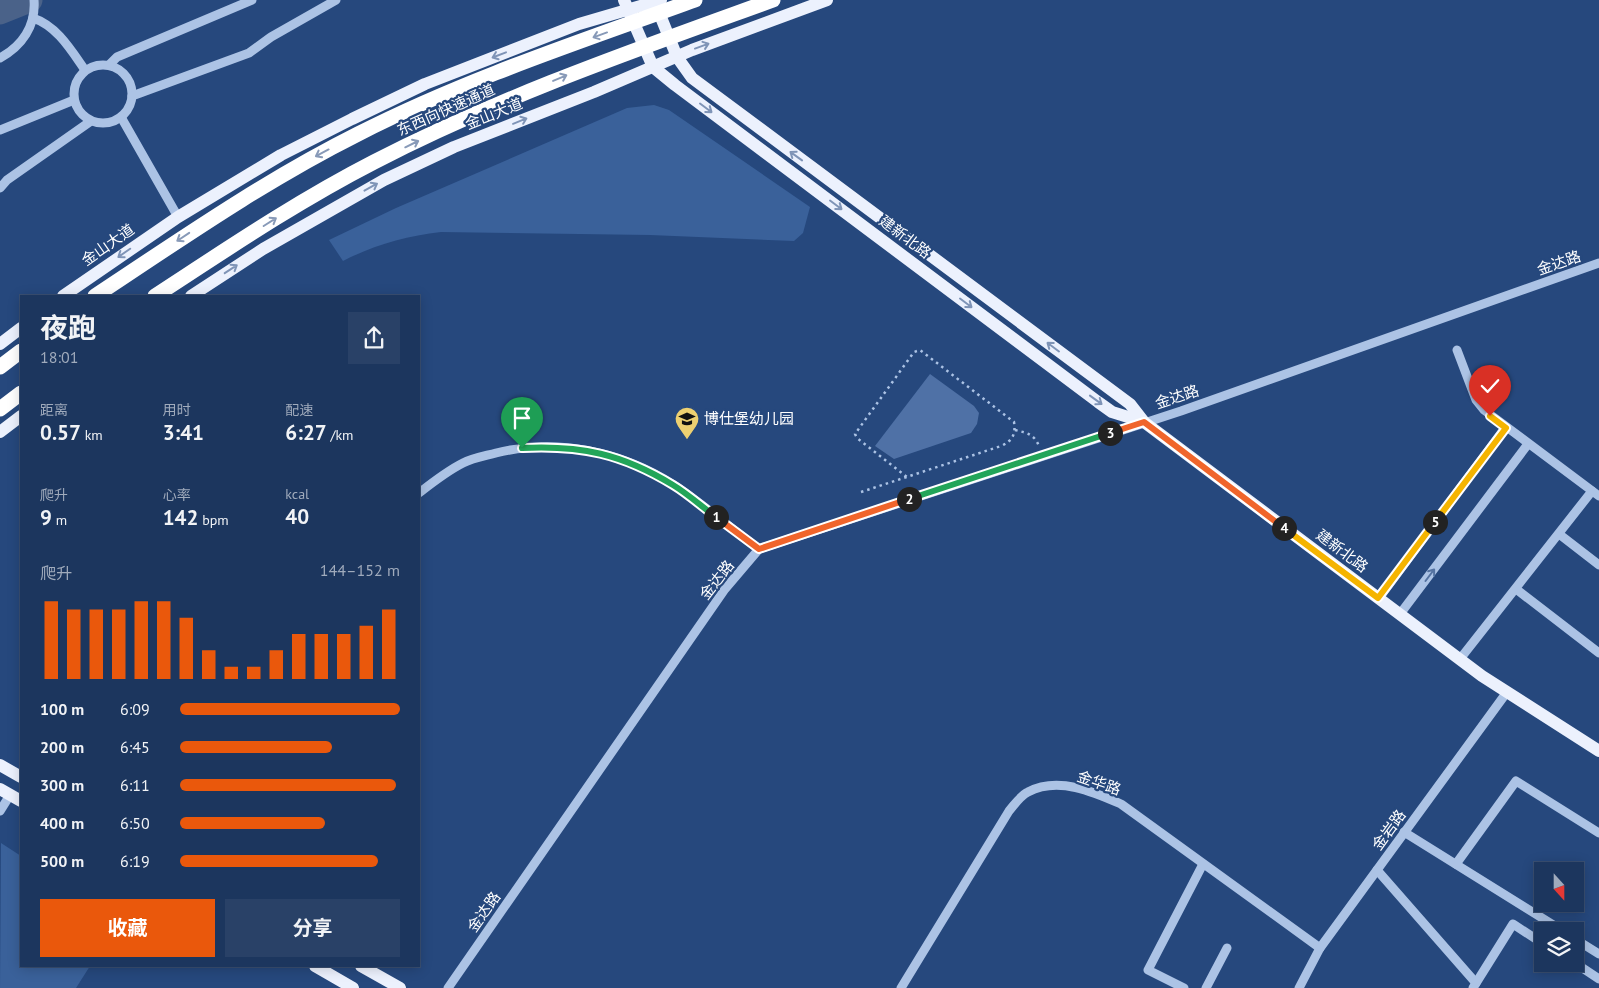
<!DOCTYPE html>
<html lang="zh">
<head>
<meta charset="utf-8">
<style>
	:root { --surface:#1c365e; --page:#294167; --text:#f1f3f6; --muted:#a0abbc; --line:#3a5073; --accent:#ea580c }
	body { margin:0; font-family:"PT Sans","Noto Sans SC",sans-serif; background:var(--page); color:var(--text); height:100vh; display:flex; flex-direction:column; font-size:19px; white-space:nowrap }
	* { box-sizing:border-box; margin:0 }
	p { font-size:16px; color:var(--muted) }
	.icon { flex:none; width:28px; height:28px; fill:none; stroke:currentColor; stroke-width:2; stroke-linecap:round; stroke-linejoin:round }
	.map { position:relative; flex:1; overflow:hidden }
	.details { position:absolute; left:20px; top:295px; width:400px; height:672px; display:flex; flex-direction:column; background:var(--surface); border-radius:0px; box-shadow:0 2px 12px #0003,0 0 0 1px var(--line) }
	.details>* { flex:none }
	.needle { width:32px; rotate:159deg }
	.buttons { position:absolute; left:1534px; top:862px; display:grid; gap:10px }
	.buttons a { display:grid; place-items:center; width:50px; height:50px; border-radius:0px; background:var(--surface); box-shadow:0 2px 12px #0003,0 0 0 1px var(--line); font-size:25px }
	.pin { position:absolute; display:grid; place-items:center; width:42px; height:42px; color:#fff; margin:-51px -21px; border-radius:50% 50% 50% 0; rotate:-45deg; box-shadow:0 0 5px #0007 }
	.pin .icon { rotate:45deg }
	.km { position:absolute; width:25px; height:25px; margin:-12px; border-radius:50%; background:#222; color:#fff; font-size:14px; line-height:25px; text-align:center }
	.round { display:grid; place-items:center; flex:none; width:52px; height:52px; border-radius:0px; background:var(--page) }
	.head { display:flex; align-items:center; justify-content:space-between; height:85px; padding:0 20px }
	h1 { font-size:28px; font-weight:700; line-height:38px }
	.stats { display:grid; grid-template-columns:repeat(3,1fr); gap:8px; height:85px; padding:5px 20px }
	.stats div { display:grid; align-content:center }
	.stats b { font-size:21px; font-weight:700 }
	.stats small { font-size:14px; font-weight:400 }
	.stats p { font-size:14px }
	.chart { height:140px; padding:10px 20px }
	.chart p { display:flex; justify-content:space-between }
	.chart svg { width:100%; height:90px; margin-top:5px; stroke:var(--accent); stroke-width:6 }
	.primary-button { display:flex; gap:10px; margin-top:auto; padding:10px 20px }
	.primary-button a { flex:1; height:58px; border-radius:0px; background:var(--accent); color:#fff; font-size:20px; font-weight:700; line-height:58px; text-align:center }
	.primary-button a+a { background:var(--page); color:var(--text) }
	ul { padding:0 20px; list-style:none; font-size:16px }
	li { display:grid; grid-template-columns:80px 60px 1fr; align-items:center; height:38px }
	li i { height:12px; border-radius:6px; background:var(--accent) }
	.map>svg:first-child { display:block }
	.green { fill:#3a619a }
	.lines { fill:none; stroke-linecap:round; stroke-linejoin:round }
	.river { stroke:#4a6289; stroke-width:25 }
	.building { fill:#4f71a6 }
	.path { stroke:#acc3e5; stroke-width:2.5; stroke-dasharray:2.5 4; stroke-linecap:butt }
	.minor { stroke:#acc3e5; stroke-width:9 }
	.major { stroke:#ecf1fd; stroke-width:12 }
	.highway { stroke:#fff; stroke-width:15 }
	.highway-bridge { stroke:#fff; stroke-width:15 }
	.oneway { stroke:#889ab8 }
	.oneway2 { stroke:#7f94b7 }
	.oneway3 { stroke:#5573a1 }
	.split-1-casing { stroke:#fff; stroke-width:10 }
	.split-2-casing { stroke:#fff; stroke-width:10 }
	.split-3-casing { stroke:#fff; stroke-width:10 }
	.split-4-casing { stroke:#fff; stroke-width:10 }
	.split-5-casing { stroke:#fff; stroke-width:10 }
	.split-6-casing { stroke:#fff; stroke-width:10 }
	.split-1 { stroke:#22a559; stroke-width:6 }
	.split-2 { stroke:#f0652b; stroke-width:6 }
	.split-3 { stroke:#22a559; stroke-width:6 }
	.split-4 { stroke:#f0652b; stroke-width:6 }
	.split-5 { stroke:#f5b400; stroke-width:6 }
	.split-6 { stroke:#f5b400; stroke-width:6 }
	.labels { text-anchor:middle; stroke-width:4.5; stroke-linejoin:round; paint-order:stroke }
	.street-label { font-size:15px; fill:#fff; stroke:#26487d }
	.poi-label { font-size:15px; fill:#fff; stroke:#26487d; text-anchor:start }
</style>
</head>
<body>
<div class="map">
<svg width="1599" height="988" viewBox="0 0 1599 988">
	<rect width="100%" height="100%" fill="#26487d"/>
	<g class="green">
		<path d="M654 105 669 110 810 207 803 233 794 241 650 235 441 232C406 236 374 245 343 261L329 240 396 208 627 108Z"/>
		<polygon points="1,843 21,856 21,966 90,966 76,988 0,988"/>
	</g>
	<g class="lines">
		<polyline class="river" points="0,12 30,0"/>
	</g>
	<polygon class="building" points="930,374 974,406 979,413 977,424 971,433 894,459 875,446"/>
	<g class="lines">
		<g class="path">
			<path d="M1015 430C1027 433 1034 434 1039 446"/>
			<path d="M861 492 1001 446C1012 441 1016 435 1014 422L920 350 914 352 855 434 857 438 907 477"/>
		</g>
		<g class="minor">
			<path d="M33 18C57 26 71 50 85 70"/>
			<path d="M0 58C22 46 36 26 34 0"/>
			<circle cx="103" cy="94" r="29"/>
			<polyline points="109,65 117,57 252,0"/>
			<polyline points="132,96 249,53 271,37 336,0"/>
			<polyline points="121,117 178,217"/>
			<polyline points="0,130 74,100"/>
			<polyline points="0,188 7,180 91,121"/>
			<polyline points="1457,350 1476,400 1484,410 1599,496"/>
			<path d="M419 493C433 482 447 471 463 463 473 458 485 456 496 453 557 438 621 451 674 485 703 504 730 528 759 549"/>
			<polyline points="1559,534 1599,565"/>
			<polyline points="1516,589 1599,653"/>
			<polyline points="1379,598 1505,428"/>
			<polyline points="1400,614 1528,444"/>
			<polyline points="1460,659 1592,491"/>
			<polyline points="0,811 10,795"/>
			<polyline points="1404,832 1563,931"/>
			<polyline points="1456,864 1516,781 1599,833"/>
			<polyline points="1377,870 1476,983"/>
			<polyline points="1575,939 1599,954"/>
			<polyline points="1575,963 1599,979"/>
			<polyline points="448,988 725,589 759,549 1181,411 1599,263"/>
			<path d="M901 988 1009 811C1015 804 1020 796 1028 792 1058 776 1094 792 1121 804L1320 948"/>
			<polyline points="1184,988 1148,970 1203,864"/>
			<polyline points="1206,988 1227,948"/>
			<polyline points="1299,988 1320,948 1507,692"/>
			<polyline points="1473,988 1513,924 1542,943"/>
		</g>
		<g class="major">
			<polyline points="624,0 653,67 675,85 1098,402 1112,412 1144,422"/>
			<polyline points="654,0 677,57 692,78 1130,404 1144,422 1482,676 1599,751"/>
			<polyline points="63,296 178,217 281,155 352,119 425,84 579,24 661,0"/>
			<polyline points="191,296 263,249 384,180 454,147 594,92 692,50 827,0"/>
			<polyline points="0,344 21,328"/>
			<polyline points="0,432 21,416"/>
			<polyline points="0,765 21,777"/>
			<polyline points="0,789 21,801"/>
			<polyline points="315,966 353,988"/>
			<polyline points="361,966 400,988"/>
		</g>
		<g class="highway">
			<polyline points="0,367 21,351"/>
			<polyline points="0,409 21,393"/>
		</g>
		<g class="highway-bridge">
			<path d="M95 296C181 239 266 180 358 134 466 79 582 41 695 0"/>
			<path d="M155 296C227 249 298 201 374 162 502 96 638 49 773 0"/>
		</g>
	</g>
	<defs><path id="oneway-shaft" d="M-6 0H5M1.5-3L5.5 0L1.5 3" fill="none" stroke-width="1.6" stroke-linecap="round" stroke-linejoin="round" transform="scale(1.25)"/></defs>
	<g class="oneway">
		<use href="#oneway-shaft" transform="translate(600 35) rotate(160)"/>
		<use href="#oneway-shaft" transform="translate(560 78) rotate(-23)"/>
		<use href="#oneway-shaft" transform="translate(412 144) rotate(-26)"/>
		<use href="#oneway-shaft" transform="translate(322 153) rotate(152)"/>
		<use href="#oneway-shaft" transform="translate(270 222) rotate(-32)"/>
		<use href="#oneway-shaft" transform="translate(183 237) rotate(146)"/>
	</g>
	<g class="oneway2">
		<use href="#oneway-shaft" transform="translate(702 46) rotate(-20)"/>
		<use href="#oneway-shaft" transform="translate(499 55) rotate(159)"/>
		<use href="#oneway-shaft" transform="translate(706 108) rotate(37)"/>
		<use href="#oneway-shaft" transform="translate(520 121) rotate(-22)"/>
		<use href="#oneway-shaft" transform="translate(796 156) rotate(-144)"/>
		<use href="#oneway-shaft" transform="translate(371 187) rotate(-29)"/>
		<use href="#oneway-shaft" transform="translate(836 205) rotate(37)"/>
		<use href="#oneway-shaft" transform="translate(124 253) rotate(145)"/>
		<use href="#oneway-shaft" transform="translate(231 269) rotate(-33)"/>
		<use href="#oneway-shaft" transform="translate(966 303) rotate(37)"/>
		<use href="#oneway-shaft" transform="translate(1053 347) rotate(-143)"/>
		<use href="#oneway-shaft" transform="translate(1096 400) rotate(36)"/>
	</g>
	<use class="oneway3" href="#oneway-shaft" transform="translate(1430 575) rotate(-53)"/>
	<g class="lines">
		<defs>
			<path id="split-1" d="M522 448C581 445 622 454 673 485 688 494 701 506 716 517"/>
			<polyline id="split-2" points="716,517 759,549 909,499"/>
			<polyline id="split-3" points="909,499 1110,433"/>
			<polyline id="split-4" points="1110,433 1144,422 1284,528"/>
			<polyline id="split-5" points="1284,528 1378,598 1435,522"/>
			<polyline id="split-6" points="1435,522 1506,428 1490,416"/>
		</defs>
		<use href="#split-1" class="split-1-casing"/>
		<use href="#split-2" class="split-2-casing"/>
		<use href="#split-3" class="split-3-casing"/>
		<use href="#split-4" class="split-4-casing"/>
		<use href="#split-5" class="split-5-casing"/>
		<use href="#split-6" class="split-6-casing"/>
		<use href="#split-1" class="split-1"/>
		<use href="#split-2" class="split-2"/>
		<use href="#split-3" class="split-3"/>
		<use href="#split-4" class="split-4"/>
		<use href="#split-5" class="split-5"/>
		<use href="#split-6" class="split-6"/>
	</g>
	<defs>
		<symbol id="school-pin" viewBox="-11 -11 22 30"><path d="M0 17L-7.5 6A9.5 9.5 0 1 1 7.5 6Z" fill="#edd071" stroke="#26487d"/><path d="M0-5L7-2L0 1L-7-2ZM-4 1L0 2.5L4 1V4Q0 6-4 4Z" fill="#111"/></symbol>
	</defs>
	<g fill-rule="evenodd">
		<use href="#school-pin" x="673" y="405" width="28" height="38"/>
	</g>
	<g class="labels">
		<g class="street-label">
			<text transform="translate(446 110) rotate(-24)" y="5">东西向快速通道</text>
			<text transform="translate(494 114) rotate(-22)" y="5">金山大道</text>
			<text transform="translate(905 237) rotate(37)" y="5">建新北路</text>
			<text transform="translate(108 245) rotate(-35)" y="5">金山大道</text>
			<text transform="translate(1559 263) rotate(-19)" y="5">金达路</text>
			<text transform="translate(1177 397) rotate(-18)" y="5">金达路</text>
			<text transform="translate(1342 551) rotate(37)" y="5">建新北路</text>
			<text transform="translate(717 580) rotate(-52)" y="5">金达路</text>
			<text transform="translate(1099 783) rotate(19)" y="5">金华路</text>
			<text transform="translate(1389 830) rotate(-54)" y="5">金岩路</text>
			<text transform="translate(484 912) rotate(-55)" y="5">金达路</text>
		</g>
		<g class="poi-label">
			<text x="704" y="424">博仕堡幼儿园</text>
		</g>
	</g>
</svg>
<div class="buttons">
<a><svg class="needle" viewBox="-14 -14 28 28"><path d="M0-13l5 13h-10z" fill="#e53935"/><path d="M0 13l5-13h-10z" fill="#a0abbc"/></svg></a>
<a><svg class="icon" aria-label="layers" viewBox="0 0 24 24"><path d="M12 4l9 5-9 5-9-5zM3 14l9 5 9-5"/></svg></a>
</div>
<div class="pin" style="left:522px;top:448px;background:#1e9e55"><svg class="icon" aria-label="arrive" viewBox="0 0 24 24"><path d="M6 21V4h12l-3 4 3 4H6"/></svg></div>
<div class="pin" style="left:1490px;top:416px;background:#d93025"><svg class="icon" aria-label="check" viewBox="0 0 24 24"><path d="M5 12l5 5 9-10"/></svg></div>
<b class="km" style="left:716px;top:517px">1</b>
<b class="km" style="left:909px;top:499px">2</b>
<b class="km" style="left:1110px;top:433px">3</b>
<b class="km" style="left:1284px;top:528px">4</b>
<b class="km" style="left:1435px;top:522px">5</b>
<section class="details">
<div class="head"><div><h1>夜跑</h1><p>18:01</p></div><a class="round"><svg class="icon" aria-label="share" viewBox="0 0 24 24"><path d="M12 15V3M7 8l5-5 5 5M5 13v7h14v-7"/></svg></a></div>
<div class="stats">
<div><p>距离</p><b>0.57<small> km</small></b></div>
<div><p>用时</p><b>3:41</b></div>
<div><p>配速</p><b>6:27<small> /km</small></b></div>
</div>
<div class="stats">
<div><p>爬升</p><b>9<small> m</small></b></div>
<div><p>心率</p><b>142<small> bpm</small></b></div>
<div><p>kcal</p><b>40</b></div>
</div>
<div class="chart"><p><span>爬升</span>144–152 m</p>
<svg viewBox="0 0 160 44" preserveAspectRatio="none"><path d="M5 44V6M15 44V10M25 44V10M35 44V10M45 44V6M55 44V6M65 44V14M75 44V30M85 44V38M95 44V38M105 44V30M115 44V22M125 44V22M135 44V22M145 44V18M155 44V10"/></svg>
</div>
<ul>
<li><b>100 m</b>6:09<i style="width:100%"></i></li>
<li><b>200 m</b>6:45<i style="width:69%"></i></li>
<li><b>300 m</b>6:11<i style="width:98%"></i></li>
<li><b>400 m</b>6:50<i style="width:66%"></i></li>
<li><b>500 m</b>6:19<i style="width:90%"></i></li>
</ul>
<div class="primary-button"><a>收藏</a><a>分享</a></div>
</section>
</div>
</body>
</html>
